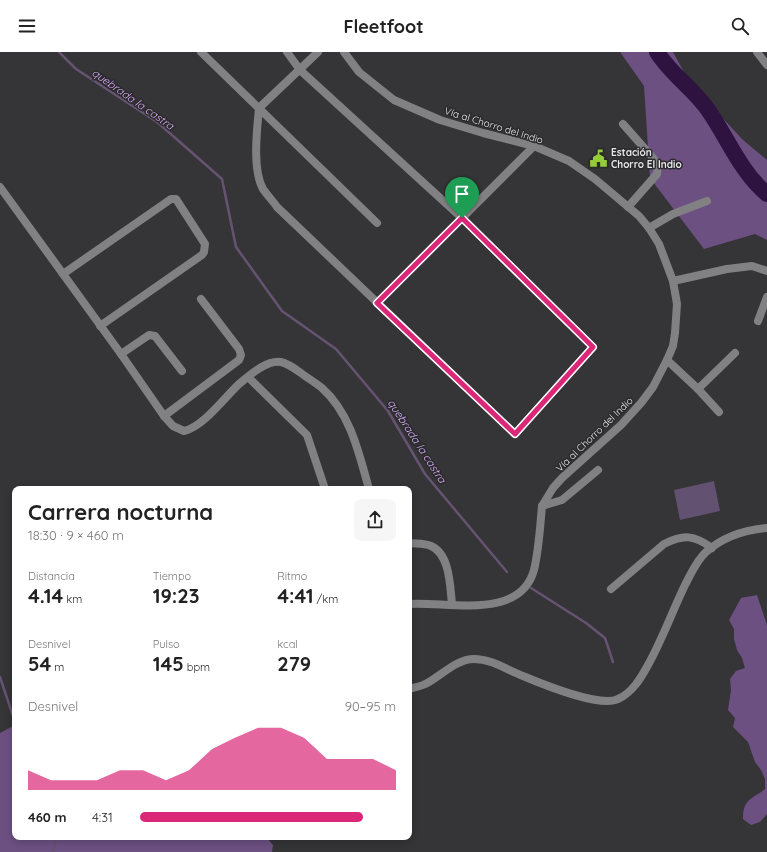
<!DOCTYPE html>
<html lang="es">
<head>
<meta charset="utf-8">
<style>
	:root { --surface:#fff; --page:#f6f6f6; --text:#222; --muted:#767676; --accent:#db2777 }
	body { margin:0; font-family:Quicksand,sans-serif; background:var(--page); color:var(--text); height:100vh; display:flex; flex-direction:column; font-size:15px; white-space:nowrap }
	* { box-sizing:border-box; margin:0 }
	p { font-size:13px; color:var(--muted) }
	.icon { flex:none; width:22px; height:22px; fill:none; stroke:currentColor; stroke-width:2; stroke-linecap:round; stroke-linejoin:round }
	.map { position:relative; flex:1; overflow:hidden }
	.side { position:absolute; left:12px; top:434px; width:400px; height:354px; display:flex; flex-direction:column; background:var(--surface); border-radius:8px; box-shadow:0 2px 10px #0003 }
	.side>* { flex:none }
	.pin { position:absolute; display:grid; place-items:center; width:34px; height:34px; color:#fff; margin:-41px -17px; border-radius:50% 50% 50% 0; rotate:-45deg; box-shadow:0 0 4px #0007 }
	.pin .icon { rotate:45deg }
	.round { display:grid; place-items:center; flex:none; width:42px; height:42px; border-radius:8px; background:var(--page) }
	.headline { display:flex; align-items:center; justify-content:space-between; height:68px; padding:0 16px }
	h1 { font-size:22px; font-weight:700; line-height:30px }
	.stats { display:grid; grid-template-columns:repeat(3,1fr); gap:6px; height:68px; padding:4px 16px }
	.stats div { display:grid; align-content:center }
	.stats b { font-size:20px; font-weight:700 }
	.stats small { font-size:11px; font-weight:400 }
	.stats p { font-size:11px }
	.chart { height:112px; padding:8px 16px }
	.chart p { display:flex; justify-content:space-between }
	.chart svg { width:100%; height:72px; margin-top:4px; fill:var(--accent); opacity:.7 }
	ul { padding:0 16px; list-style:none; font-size:13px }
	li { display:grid; grid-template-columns:64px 48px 1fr; align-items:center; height:30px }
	li i { height:10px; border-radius:5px; background:var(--accent) }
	header { display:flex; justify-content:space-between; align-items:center; height:52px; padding:0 16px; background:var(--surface); font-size:18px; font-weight:700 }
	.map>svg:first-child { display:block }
	.green { fill:#625170 }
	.forest { fill:#6c5082 }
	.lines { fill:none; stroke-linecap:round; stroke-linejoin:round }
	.stream { stroke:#665372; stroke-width:2.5 }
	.river { stroke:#2e1340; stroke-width:16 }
	.minor { stroke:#818082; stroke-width:8 }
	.tertiary { stroke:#818082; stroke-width:8 }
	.route-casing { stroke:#fff; stroke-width:8 }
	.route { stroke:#db2777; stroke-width:5 }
	.labels { text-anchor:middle; stroke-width:3; stroke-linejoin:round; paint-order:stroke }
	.street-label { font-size:10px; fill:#e8e7e8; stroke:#2b2a2c }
	.poi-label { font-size:10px; font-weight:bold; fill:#e8e7e8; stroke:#2b2a2c; text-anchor:start }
	.water-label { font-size:11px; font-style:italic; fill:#d8aefb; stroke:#2b2a2c }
</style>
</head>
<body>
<header><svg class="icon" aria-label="menu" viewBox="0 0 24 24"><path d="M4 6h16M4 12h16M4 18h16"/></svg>Fleetfoot<svg class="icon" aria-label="search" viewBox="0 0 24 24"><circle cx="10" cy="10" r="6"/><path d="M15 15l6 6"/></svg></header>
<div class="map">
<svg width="767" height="800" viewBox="0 0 767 800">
	<rect width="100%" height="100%" fill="#353436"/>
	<polygon class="green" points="714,429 720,459 680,468 674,438"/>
	<g class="forest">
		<polygon points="620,0 673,0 690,31 743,88 767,108 767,188 755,182 704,197 650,126 644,34"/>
		<path d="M757 543 767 573V762L760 770 751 773 743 767C743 747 751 748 765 737V727L761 718 755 710 748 690 733 675 735 666 728 658 731 638 730 627 736 619 745 616 742 606 737 598 734 587V577L729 568 741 546Z"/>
		<polygon points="15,673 15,785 266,785 273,793 272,800 0,800 0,681"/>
	</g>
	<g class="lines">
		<g class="stream">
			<polyline points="59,0 76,17 157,70 222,127 236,195 282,259 336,297 388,359 425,422 507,520"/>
			<polyline points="531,536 586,571 605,586 613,610"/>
			<polyline points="0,625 15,670"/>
			<polyline points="53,785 55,791 53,800"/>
		</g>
		<path class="river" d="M657 0C670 21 691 35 706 55 726 82 740 120 767 142"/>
		<g class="minor">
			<polyline points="201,0 377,171"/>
			<path d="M287 0 300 18 462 166 593 295 515 382 277 155C273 149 267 143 263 137 252 117 257 78 259 56L318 0"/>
			<polyline points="757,0 767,13"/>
			<polyline points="623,72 653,106 658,114 657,122 628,155"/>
			<path d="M0 135 121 302 164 364 173 374 184 379C203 375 225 345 239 332 250 323 266 308 281 310 290 312 298 319 305 324 311 328 317 332 322 336 351 362 359 402 369 437"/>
			<polyline points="649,176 673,162 707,149"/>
			<polyline points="63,222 171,147 176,147 205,192 204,200 202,203 100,274"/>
			<polyline points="673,229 727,217 752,214 767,219"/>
			<polyline points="377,251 534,94"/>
			<polyline points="758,269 767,245"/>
			<polyline points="121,302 149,283 155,284 182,319"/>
			<polyline points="667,308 698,337 719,360"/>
			<polyline points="248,325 307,383 325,437"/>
			<polyline points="698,337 735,301"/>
			<polyline points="164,364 239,308 241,303 239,297 201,247"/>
			<polyline points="542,454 562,448 598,418"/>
			<path d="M409 491C416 492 424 491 431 494 450 502 450 534 452 552"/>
			<path d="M611 537 664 492C684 482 694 483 712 496"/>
		</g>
		<g class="tertiary">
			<path d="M344 0 359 20 394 48 440 68 483 81 534 94 569 109 595 127 639 164 649 176 659 192 673 229 677 252 675 281 673 294 667 308 653 335 641 351 621 373 562 426 553 436 542 454C540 475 539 497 534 518 520 569 447 549 409 552"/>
			<path d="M409 637C416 635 423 634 429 630 443 622 457 607 474 607 492 607 507 618 523 624 542 632 601 656 618 647 632 641 641 626 648 613 662 588 672 560 685 533 691 522 696 509 706 500 723 485 744 478 767 476"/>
		</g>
	</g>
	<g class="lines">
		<defs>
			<polygon id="route" points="462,166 593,295 515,382 377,251"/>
		</defs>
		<use href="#route" class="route-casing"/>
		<use href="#route" class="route"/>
	</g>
	<defs>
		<symbol id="civic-bare" viewBox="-9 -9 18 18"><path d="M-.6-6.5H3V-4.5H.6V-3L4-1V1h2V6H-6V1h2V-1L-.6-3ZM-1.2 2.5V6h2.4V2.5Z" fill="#94cc3c" stroke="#2b2a2c" stroke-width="2.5" paint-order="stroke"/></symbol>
	</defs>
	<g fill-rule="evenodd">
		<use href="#civic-bare" x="586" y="94" width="25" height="25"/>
	</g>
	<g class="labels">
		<g class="street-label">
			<text transform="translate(494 73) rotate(17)" y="4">Vía al Chorro del Indio</text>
			<text transform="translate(594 382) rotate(-44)" y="4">Vía al Chorro del Indio</text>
		</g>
		<g class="poi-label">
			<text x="611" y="104">Estación<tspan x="611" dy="12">Chorro El Indio</tspan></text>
		</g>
		<g class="water-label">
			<text transform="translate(133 47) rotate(35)" y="4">quebrada la castra</text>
			<text transform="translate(417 389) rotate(57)" y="4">quebrada la castra</text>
		</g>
	</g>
</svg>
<div class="pin" style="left:462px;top:166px;background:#1e9e55"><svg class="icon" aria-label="arrive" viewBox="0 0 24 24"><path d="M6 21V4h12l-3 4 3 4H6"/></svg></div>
<section class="side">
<div class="headline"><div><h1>Carrera nocturna</h1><p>18:30 · 9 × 460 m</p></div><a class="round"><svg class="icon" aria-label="share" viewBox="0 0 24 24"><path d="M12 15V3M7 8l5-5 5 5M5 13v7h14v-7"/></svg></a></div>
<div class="stats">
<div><p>Distancia</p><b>4.14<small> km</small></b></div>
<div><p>Tiempo</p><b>19:23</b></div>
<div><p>Ritmo</p><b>4:41<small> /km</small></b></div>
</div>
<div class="stats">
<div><p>Desnivel</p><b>54<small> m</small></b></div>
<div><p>Pulso</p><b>145<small> bpm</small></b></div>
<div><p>kcal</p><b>279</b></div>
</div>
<div class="chart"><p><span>Desnivel</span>90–95 m</p>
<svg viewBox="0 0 160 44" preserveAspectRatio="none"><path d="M0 44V32L10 38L20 38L30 38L40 32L50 32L60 38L70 32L80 19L90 12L100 6L110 6L120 12L130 25L140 25L150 25L160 32V44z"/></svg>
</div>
<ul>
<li><b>460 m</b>4:31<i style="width:87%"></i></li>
</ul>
</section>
</div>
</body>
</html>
